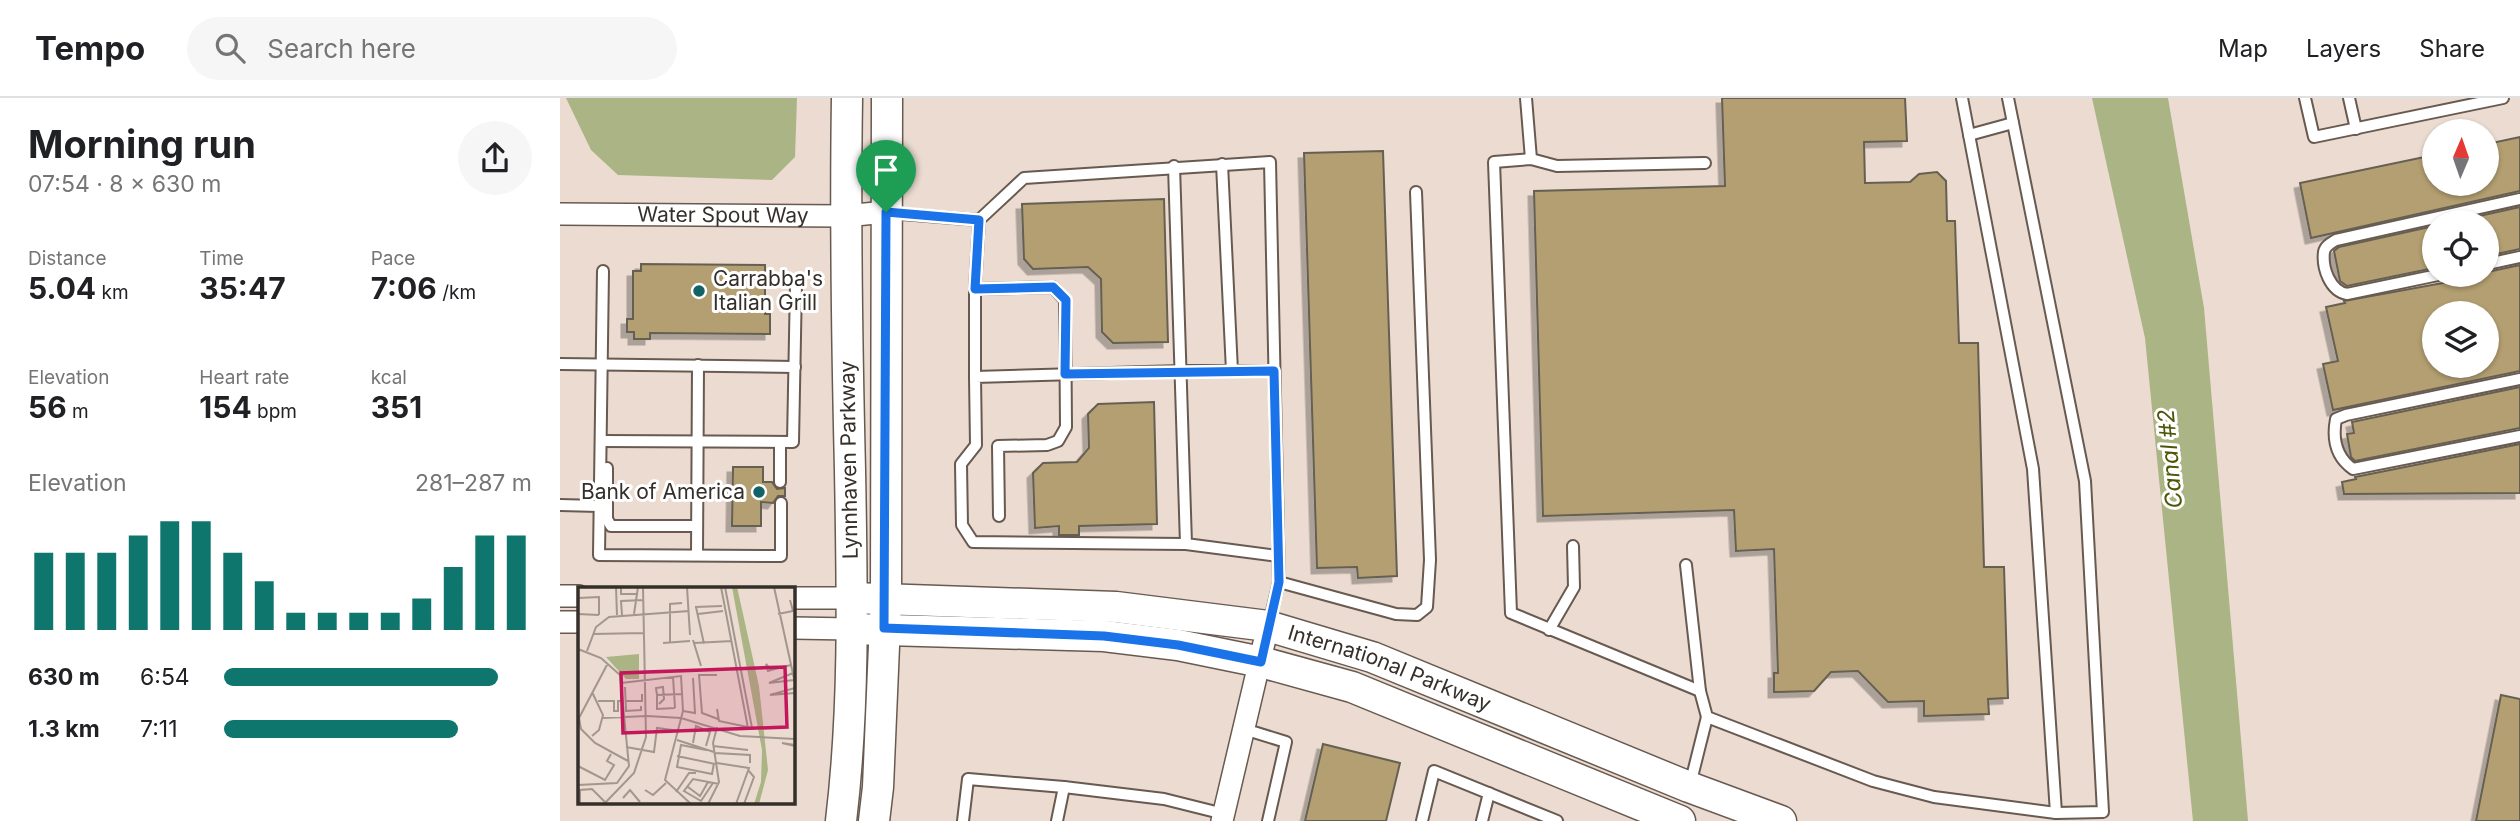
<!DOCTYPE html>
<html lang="en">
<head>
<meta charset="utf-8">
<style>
	:root { --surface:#fff; --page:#f6f6f6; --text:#202124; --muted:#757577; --line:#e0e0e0; --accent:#0f766e }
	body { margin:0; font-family:Inter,sans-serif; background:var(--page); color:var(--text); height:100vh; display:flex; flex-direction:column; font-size:26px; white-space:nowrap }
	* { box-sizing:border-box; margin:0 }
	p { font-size:23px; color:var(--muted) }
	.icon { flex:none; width:38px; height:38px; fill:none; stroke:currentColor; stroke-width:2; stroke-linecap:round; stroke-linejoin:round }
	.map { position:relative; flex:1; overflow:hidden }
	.panel { display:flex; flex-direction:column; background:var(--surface); width:560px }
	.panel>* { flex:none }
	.needle { width:46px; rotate:2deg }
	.buttons { position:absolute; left:1862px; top:21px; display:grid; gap:14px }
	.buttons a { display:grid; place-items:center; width:77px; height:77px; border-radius:50%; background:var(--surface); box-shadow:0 2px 5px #0004; font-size:35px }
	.pin { position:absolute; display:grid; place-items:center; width:60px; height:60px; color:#fff; margin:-72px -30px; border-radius:50% 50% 50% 0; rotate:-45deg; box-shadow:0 0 7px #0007 }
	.pin .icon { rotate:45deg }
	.round { display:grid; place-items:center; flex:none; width:74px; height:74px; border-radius:37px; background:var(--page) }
	.head { display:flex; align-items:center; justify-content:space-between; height:119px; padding:0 28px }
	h1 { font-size:38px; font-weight:700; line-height:52px }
	.stats { display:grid; grid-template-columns:repeat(3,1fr); gap:10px; height:119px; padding:7px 28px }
	.stats div { display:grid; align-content:center }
	.stats b { font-size:30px; font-weight:700 }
	.stats small { font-size:19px; font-weight:400 }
	.stats p { font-size:19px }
	.chart { height:196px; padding:14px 28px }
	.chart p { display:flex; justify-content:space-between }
	.chart svg { width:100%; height:126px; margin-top:7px; stroke:var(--accent); stroke-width:6 }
	ul { padding:0 28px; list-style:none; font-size:23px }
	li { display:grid; grid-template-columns:112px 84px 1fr; align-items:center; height:52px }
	li i { height:18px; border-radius:9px; background:var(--accent) }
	header { display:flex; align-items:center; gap:42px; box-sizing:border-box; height:98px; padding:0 35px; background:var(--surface); border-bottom:2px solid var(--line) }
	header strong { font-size:33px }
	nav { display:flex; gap:38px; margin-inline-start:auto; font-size:24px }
	.search { width:490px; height:63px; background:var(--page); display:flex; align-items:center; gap:18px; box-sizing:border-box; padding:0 24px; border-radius:38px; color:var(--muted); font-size:26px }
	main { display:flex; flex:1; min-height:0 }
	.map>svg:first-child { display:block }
	.water { fill:#abb484 }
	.building { fill:#b39f71; stroke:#666052; stroke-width:2; fill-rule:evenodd; filter:url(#shadow) }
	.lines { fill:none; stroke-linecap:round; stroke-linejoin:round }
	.service-casing { stroke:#685a50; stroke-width:14 }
	.minor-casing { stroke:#685a50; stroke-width:24 }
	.secondary-casing { stroke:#685a50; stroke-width:33 }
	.service { stroke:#fff; stroke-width:10 }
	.minor { stroke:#fff; stroke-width:21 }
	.secondary { stroke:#fff; stroke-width:30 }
	.route-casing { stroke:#fff; stroke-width:14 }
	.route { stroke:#1a73e8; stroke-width:9 }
	.poi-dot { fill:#126268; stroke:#fff; stroke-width:2.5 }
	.labels { text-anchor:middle; stroke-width:6; stroke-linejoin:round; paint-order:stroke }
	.street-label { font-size:21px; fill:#352f2a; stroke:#fff }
	.poi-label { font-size:21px; fill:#352f2a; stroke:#fff; text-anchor:start }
	.water-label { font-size:23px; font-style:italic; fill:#4e5707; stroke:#fff }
	.inset-road { fill:none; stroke:#a2968e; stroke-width:2 }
	.view { fill:#c2185b; fill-opacity:0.15; stroke:#c2185b; stroke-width:3.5 }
	.inset-edge { fill:none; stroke:#352f2a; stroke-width:3.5 }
</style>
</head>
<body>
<header>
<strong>Tempo</strong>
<div class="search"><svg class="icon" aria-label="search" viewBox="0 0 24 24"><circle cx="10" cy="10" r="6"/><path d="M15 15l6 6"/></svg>Search here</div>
<nav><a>Map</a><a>Layers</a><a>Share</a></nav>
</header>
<main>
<section class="panel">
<div class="head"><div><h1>Morning run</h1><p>07:54 · 8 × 630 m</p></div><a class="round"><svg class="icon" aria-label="share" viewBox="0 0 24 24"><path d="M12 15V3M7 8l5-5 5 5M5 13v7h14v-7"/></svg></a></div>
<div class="stats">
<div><p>Distance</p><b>5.04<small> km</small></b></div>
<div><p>Time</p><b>35:47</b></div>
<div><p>Pace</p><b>7:06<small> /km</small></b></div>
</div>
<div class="stats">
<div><p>Elevation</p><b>56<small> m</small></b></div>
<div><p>Heart rate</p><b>154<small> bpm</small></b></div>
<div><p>kcal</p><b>351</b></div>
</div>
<div class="chart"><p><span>Elevation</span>281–287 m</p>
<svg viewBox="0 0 160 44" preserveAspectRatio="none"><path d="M5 44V17M15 44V17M25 44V17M35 44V11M45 44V6M55 44V6M65 44V17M75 44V27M85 44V38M95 44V38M105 44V38M115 44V38M125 44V33M135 44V22M145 44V11M155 44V11"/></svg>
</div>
<ul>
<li><b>630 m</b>6:54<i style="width:89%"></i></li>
<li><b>1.3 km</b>7:11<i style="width:76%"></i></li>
</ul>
</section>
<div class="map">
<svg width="1960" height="723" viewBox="0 0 1960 723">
	<defs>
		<filter id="shadow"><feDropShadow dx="-5.5" dy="5.5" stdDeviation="0" flood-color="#0004"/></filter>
	</defs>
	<rect width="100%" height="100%" fill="#ebdbd0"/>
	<g class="water">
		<polygon points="6,0 237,0 235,59 212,82 58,77 31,52"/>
		<polygon points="1532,0 1608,0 1644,210 1688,723 1633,723 1585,240"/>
	</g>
	<g class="building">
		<polygon points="1162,0 1345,0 1347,43 1304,44 1305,85 1350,84 1359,76 1377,74 1386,83 1387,123 1395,123 1399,245 1418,245 1424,469 1444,469 1448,600 1428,601 1429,616 1364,618 1364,603 1328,604 1298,573 1271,574 1254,593 1214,594 1214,575 1218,575 1214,451 1176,453 1174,412 983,418 974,93 1165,88"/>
		<polygon points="1960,39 1960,93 1751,140 1740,85 1874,57 1874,86 1927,86 1927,46"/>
		<polygon points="823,53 837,478 798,480 797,469 757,470 744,55"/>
		<polygon points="604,101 608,244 553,245 542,234 541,181 528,169 473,171 464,161 462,106"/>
		<polygon points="1960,109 1960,151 1927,158 1927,124 1892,124"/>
		<polygon points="1874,128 1874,170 1787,188 1780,183 1774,153 1779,149"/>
		<polygon points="81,166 205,167 205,216 210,216 210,236 90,235 90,241 74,241 74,234 67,234 67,221 73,221 73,173 81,173"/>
		<path d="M1960 167V273L1773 312 1763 266 1778 263 1766 209 1785 205 1784 203 1927 177V174ZM1874 215H1927V268H1874Z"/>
		<polygon points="1960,289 1960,330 1795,363 1791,359 1787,336 1794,335 1792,324"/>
		<polygon points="594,304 597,426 519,428 519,437 499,437 499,428 475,430 473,375 483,365 517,364 529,350 528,316 538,306"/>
		<polygon points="1960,346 1960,395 1784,396 1782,384 1796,381 1795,379"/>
		<polygon points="173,369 203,369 203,384 212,384 217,391 225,390 225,398 218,398 213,405 201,404 201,428 172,428"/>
		<polygon points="1941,597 1960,601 1960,723 1916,723"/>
		<polygon points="763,646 840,665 826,723 745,723"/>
	</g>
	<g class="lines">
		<defs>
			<g id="service">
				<polyline points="966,0 971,61"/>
				<polyline points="1402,0 1473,371 1496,715"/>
				<polyline points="1745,0 1754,39 1943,0"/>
				<polyline points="1789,0 1796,31"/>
				<polyline points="1409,37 1453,25"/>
				<polyline points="662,66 672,273"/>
				<polyline points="614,68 626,446 718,458"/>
				<polyline points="329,115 419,122 464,80 710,64 719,484 709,526"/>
				<polyline points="1927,166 1960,159"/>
				<polyline points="43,173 39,457 221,458 221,405"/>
				<path d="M1878 177 1787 196C1770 193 1762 170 1764 154 1765 148 1771 145 1776 142L1960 101"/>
				<polyline points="415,191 419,122"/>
				<polyline points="0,266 235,269"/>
				<polyline points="415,279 415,191 493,189 505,202 506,329 498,343 487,347 438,348 439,418"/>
				<path d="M1960 281 1786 317 1776 321C1772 342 1776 359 1793 371L1960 338"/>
				<polyline points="41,343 233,344 236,185"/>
				<polyline points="220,344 220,384"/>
				<polyline points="47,370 47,421 51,428 137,428"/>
				<polyline points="0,407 39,408"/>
				<polyline points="626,446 413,444 402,427 401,366 416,347 415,279 620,273 714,273"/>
				<polyline points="137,457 138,267"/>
				<polyline points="1126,467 1140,593 1147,619 1313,683 1374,699 1496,715 1543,714 1525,383 1448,0"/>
				<polyline points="719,484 836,516 857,517 867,509 870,462 856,94"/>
				<polyline points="989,532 1014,489 1013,448"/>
				<polyline points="1140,593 951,515 934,64 971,61 997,68 1145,65"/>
				<polyline points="684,631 726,644 708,723"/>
				<polyline points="1130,687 1147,619"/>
				<polyline points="403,723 408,681 504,689 604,701 664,716"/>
				<polyline points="497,723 504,689"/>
				<polyline points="862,723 874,673 997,723"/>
				<polyline points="922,723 929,695"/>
			</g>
			<g id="minor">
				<path id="s1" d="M0 116 285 118 326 114"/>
				<polyline points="0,498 19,498"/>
				<polyline points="233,500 292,500"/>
				<polyline points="0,524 19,524"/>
				<polyline points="233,530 291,531"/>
				<polyline points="662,723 708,528"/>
			</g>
			<g id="secondary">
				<path id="s2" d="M292 500 556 509 708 528 812 559 1129 689 1221 723"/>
				<polyline points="291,531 544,538 618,547 701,564 792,589 1120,723"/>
				<path d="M281 723C295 607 292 489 290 372 287 248 285 124 287 0"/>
				<polyline points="314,723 318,689 326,501 327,0"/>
			</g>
		</defs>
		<use href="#service" class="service-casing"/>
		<use href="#minor" class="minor-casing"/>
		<use href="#secondary" class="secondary-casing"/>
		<use href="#service" class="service"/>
		<use href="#minor" class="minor"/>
		<use href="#secondary" class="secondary"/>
	</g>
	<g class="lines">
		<defs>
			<polygon id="route" points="326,114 419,122 415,191 493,189 506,202 505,276 714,273 719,484 701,564 618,547 544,538 324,530"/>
		</defs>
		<use href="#route" class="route-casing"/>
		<use href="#route" class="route"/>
	</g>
	<g class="poi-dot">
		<circle cx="139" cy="193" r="7"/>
		<circle cx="199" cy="394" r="7"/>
	</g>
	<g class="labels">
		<g class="street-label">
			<text dy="7" stroke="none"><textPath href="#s1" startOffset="163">Water Spout Way</textPath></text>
			<text transform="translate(289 362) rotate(-91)" y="7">Lynnhaven Parkway</text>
			<text dy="7" stroke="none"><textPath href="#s2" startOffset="546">International Parkway</textPath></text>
		</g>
		<g class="poi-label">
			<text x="153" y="188">Carrabba's<tspan x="153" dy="24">Italian Grill</tspan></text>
			<text x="185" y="401" text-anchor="end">Bank of America</text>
		</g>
		<g class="water-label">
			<text transform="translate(1610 361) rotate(-95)" y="8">Canal #2</text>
		</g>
	</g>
	<g transform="translate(18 489)">
		<rect width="217" height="217" fill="#ebdbd0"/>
		<path d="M154 0H159L181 99 190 183 181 217H176L183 195 184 163ZM61 67V92H48L28 70Z" fill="#abb484"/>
		<path class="inset-road" d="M38 0 39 28M43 0V7H60M109 0 112 48M143 0 170 141M196 0 217 96M0 11 21 10V28M117 20 144 19M118 20 126 57M0 27 21 28M56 27 60 0M120 27 145 24M200 27 215 24 212 13M44 28 43 14 66 13M15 47 66 46M115 53 123 79M92 55V17L104 16M85 56 112 54M116 56 154 54M0 62 23 71 42 88 51 179 39 196 0 198M9 64 18 40 31 30 111 24M30 76 1 131 3 142 17 156 50 174M193 83 188 77 190 84 193 83 213 78M215 86 191 96 216 93M139 88H121L124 126 140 132M95 90 97 121M43 96 103 89 105 124 87 193 113 217M47 100 48 124 63 123V119M217 101 192 108 217 106M79 108 78 101 85 100 86 112 81 117M20 114H36V124H40V114H44M48 114H64V107M97 121 79 122V108L104 107M139 122 141 134 174 141 147 0M105 124 117 126 115 91M69 129 103 131 162 149 217 152M25 131 69 129M14 149 21 143 25 128 14 105M99 153 136 165M115 156 118 139 132 145 128 159M217 158 204 156 217 159M135 159 170 163M48 160 76 165 79 141 101 144M128 163 103 158 99 180 134 187 136 176M137 166 172 168V176M99 169 137 177M139 176 171 181 158 217M0 179 27 193 36 178 29 174 33 167M135 196 123 214 106 204 115 192 141 197M110 200 122 209 130 195M67 203 75 208 88 196M98 205 111 186H118M45 211 52 203 62 215M2 217V203L14 202 29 217M26 217 56 186 68 150 65 0M130 217 141 195 135 156 139 140M166 217 176 190 171 184"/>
		<path class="view" d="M207 80 209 140 45 146 43 86Z"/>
		<rect width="217" height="217" class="inset-edge"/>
	</g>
</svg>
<div class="buttons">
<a><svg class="needle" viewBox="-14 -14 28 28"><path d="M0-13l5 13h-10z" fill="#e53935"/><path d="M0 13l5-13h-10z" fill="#757577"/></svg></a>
<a><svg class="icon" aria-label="locate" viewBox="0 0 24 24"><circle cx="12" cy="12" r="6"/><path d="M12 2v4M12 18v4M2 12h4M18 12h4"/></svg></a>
<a><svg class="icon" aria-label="layers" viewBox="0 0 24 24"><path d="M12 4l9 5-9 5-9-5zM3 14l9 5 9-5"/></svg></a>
</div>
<div class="pin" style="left:326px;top:114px;background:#1e9e55"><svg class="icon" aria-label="arrive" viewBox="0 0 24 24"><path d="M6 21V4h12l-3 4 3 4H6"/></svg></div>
</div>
</main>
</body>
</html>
